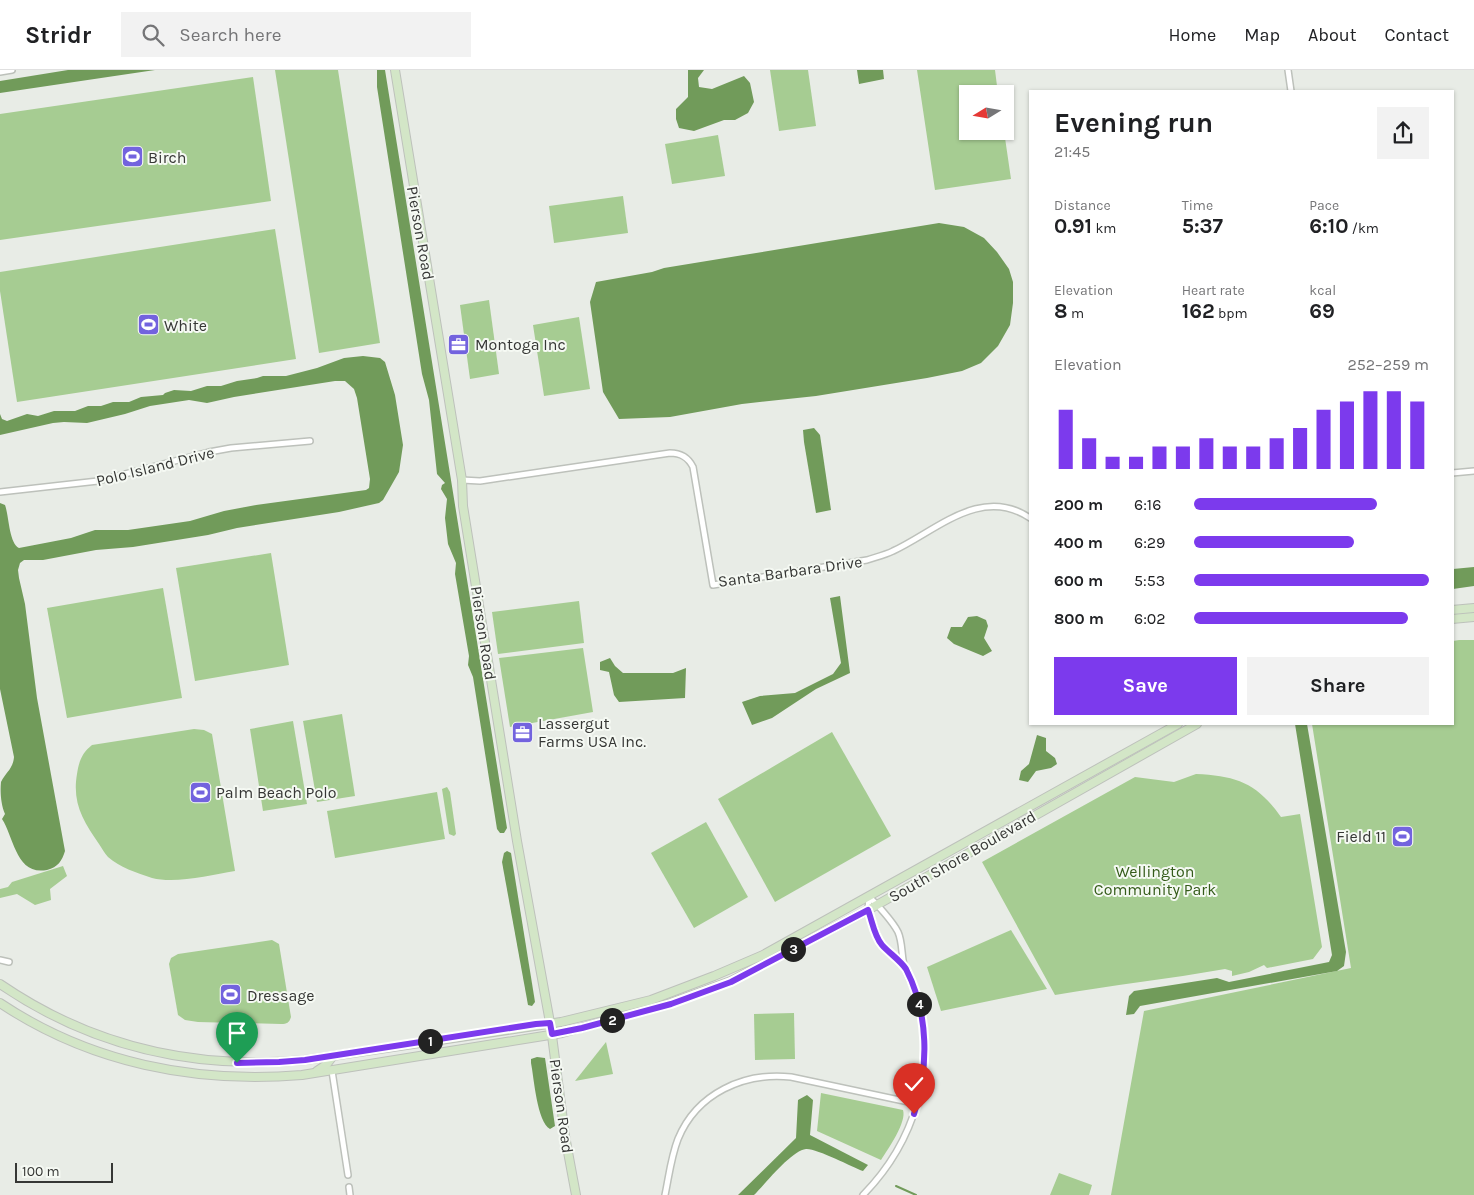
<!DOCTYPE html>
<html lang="en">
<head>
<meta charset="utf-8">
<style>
	:root { --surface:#fff; --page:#f2f2f2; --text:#202124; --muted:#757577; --line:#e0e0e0; --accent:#7c3aed }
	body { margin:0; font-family:Karla,sans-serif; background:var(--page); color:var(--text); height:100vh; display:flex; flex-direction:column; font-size:19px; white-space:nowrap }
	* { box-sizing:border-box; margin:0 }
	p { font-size:16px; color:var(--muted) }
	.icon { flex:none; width:28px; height:28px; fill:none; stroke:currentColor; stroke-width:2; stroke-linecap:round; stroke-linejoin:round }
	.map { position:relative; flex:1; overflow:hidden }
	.panel { position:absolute; left:1029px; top:20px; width:425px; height:635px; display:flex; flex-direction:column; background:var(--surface); border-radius:0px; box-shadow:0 1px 4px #0004 }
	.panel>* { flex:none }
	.needle { width:32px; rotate:259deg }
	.controls { position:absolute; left:959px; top:15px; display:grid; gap:10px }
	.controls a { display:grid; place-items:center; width:55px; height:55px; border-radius:0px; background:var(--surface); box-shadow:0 1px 4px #0004; font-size:25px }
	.scale { position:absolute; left:15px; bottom:12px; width:98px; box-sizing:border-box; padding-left:5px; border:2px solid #363735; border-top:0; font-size:14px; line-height:18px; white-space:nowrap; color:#363735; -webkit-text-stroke:4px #f5f9f3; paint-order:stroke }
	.pin { position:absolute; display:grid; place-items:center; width:42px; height:42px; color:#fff; margin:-51px -21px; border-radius:50% 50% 50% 0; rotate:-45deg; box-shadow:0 0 5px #0007 }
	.pin .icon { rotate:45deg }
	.km { position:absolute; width:25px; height:25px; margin:-12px; border-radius:50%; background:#222; color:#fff; font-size:14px; line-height:25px; text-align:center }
	.round { display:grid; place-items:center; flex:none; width:52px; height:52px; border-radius:0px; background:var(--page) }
	.summary { display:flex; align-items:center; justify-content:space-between; height:85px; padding:0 25px }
	h1 { font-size:28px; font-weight:700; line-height:38px }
	.stats { display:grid; grid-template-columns:repeat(3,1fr); gap:8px; height:85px; padding:5px 25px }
	.stats div { display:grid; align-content:center }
	.stats b { font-size:21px; font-weight:700 }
	.stats small { font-size:14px; font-weight:400 }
	.stats p { font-size:14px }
	.chart { height:140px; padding:10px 25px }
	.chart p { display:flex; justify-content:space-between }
	.chart svg { width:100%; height:90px; margin-top:5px; stroke:var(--accent); stroke-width:6 }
	.button { display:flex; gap:10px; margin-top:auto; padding:10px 25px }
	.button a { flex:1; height:58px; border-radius:0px; background:var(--accent); color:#fff; font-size:20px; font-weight:700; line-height:58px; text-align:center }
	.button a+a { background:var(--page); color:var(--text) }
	ul { padding:0 25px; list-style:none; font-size:16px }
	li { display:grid; grid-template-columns:80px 60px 1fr; align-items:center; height:38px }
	li i { height:12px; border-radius:6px; background:var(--accent) }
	header { display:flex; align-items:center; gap:30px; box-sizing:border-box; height:70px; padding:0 25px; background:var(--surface); border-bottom:1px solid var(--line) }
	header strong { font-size:24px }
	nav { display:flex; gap:28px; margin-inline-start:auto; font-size:18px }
	.search { width:350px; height:45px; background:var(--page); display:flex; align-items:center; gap:12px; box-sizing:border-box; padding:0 18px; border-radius:0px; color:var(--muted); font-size:19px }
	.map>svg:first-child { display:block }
	.green { fill:#a6cc92 }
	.water { fill:#719b5a }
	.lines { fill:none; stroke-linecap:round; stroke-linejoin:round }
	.stream { stroke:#719b5a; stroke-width:2 }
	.street-casing { stroke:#bdc1bb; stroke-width:8 }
	.secondary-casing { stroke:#bdc1bb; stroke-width:10 }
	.street { stroke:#fff; stroke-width:5 }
	.secondary { stroke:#d3e6c7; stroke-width:8 }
	.route-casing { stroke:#fff; stroke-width:10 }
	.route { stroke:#7c3aed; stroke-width:6 }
	.labels { text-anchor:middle; stroke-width:4; stroke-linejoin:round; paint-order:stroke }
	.poi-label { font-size:16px; fill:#363735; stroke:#f5f9f3; text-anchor:start }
	.street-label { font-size:16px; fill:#363735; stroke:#f5f9f3 }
	.park-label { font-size:16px; fill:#355c1a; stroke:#f5f9f3 }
</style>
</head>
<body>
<header>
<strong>Stridr</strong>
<div class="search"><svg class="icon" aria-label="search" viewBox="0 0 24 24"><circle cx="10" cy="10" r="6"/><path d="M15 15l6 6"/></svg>Search here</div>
<nav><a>Home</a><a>Map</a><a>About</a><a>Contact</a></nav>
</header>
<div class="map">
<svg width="1474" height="1125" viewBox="0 0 1474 1125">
	<rect width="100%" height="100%" fill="#e8ece6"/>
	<g class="green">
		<polygon points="275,0 338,0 380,273 319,283"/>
		<polygon points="770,0 808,0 816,56 779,61"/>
		<polygon points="917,0 995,0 998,24 968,24 968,61 1004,61 1011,109 935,120"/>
		<polygon points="253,7 271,131 0,170 0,44"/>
		<polygon points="718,65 725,106 672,114 665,74"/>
		<polygon points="623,126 628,163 554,173 549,136"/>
		<polygon points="275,159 296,289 17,332 0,221 0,202"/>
		<polygon points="489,230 499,304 470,309 460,235"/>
		<polygon points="579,247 590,319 544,326 533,255"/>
		<polygon points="271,483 289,595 195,611 176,498"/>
		<polygon points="163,518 182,628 67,648 47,538"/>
		<polygon points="579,531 584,573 498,584 492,542"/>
		<polygon points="1459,570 1474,570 1474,1125 1111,1125 1144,941 1351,898 1312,654 1452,654 1453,571"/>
		<polygon points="583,578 593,642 510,657 499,588"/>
		<polygon points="342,644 355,726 317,732 303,651"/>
		<polygon points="293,651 307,734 263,741 250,659"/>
		<path d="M194 659 204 660 212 664 235 801C210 805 176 814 152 808 137 803 119 797 108 787 104 783 102 778 99 774 83 751 72 733 77 704 79 691 82 683 92 675Z"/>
		<polygon points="832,662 891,766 775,832 718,729"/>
		<path d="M1196 704C1237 706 1257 713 1281 747L1300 744 1322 877 1313 889 1267 898 1264 895 1249 902 1232 906V901L1225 899C1169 909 1112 915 1055 925L982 792 1135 707 1174 712Z"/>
		<polygon points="447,717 450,722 456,764 454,766 449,764 442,719"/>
		<polygon points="437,722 445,769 335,788 327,741"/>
		<polygon points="706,752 748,827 694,858 651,783"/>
		<polygon points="63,796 67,806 50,819 51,830 35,835 17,824 0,828 0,819 8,817 12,812"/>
		<polygon points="1011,860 1047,919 941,941 927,897"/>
		<path d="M272 870 279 874 291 947C289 953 287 954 281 954L198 952 185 950 178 945 169 894 171 888 178 884Z"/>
		<polygon points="794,943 795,989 755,990 754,944"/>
		<polygon points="606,972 613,1004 575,1011"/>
		<path d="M821 1023 903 1040C907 1052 888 1079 881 1090L817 1061Z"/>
		<polygon points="1059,1103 1092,1115 1089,1125 1050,1125"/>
	</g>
	<g class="water">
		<polygon points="68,0 155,0 0,23 0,11"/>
		<polygon points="377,0 385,0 507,758 504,763 500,763 497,759 473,607 468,595 469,586 455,504 456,493 448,474 445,448 447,429 441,419 442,415 445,413 437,404 429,330 422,304 377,17"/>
		<polygon points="688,0 704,0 698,8 699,17 712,19 744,6 750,13 754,32 748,43 735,50 724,50 694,61 679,58 676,49 676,39 688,27"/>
		<polygon points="857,0 883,0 884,9 859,14"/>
		<polygon points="939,153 964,157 984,168 997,182 1009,199 1013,212 1013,233 1010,255 998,276 981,293 962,301 927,308 816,326 742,334 670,347 619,349 603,322 590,232 596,212 652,202 664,198"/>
		<path d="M363 286 380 288 385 292 395 325 403 375 399 402 383 430 379 433 339 442 237 458 208 465 133 477 96 480 43 490H24L20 493 18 500 19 508 25 534 37 628 65 781C62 791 58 797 47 800 16 806 14 767 2 749L5 744C1 735 0 722 1 712 6 702 13 699 14 687L0 619V433L5 435C9 446 9 473 19 478L71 468 95 460H128L190 451 224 441 256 435 366 420 369 418 370 409 357 328 354 319 345 311H335L234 327 207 333 189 330 150 336 125 344 87 353 64 352 53 353 0 365V344L2 349 7 351 27 344 38 346 54 341H75L88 336H101L113 332H129L141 327 163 325 165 323 174 320 191 321 207 316H221L237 311 257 308 263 306H286L317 298 344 288Z"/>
		<polygon points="814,358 820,365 831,440 816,443 804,372 803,360"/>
		<polygon points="1474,497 1474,516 1453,519 1453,499"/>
		<polygon points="840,526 850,603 816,619 772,648 752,655 742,632 760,626 795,623 833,604 841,593 830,528"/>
		<polygon points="977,546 986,550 988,556 984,568 992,581 983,586 954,574 947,568 951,557 962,557 968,547"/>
		<polygon points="610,588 615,596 623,603 673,603 686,598 685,628 619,632 614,625 609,602 600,600 600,592"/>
		<polygon points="1295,654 1307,654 1346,882 1344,896 1337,901 1140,936 1134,944 1126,945 1129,926 1134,921 1217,908 1229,912 1329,892 1332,885"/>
		<polygon points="1037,665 1046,668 1046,681 1055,688 1057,694 1051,698 1036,701 1028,712 1019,710 1021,701 1029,694"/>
		<polygon points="507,781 511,783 535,932 532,936 528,935 502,792 504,783"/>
		<path d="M537 987 545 988 555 1056 550 1059C537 1052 534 1008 531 993V989Z"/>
		<path d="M807 1025 813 1030 810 1065 868 1095 863 1101C852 1097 816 1078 806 1079 792 1080 765 1114 754 1125H738L796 1068 798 1030Z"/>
	</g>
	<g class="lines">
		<polyline class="stream" points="896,1116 916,1125"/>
		<defs>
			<g id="street">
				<polyline points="1288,0 1291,21"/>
				<polyline points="0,2 12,0"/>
				<polyline points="1452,403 1474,401"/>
				<path d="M462 410 480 411 670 383C681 383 688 387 693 397L713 515 867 490C876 487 885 485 893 481 936 461 981 415 1030 448"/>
				<polyline points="0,422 98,411 209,382 231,378 310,371"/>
				<polyline points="869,827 868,840 880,873 904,897"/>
				<polyline points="0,890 9,892"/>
				<polyline points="332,1001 348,1105"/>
				<polyline points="349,1117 350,1125"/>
				<path d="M665 1125C669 1106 671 1087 678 1069 697 1023 744 1002 791 1007L918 1034"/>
				<path d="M863 1125C914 1073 938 999 917 927 914 917 909 908 905 899 901 887 903 873 898 862 893 852 877 834 869 827"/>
			</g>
			<g id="secondary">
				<polyline points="395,0 462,410 463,436 517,771 551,958 565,1066 576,1125"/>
				<polyline points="1452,540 1474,538"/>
				<polyline points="1452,549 1474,547"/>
				<path d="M0 914C92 977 195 1000 305 990L561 952 651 930 714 906 763 885 1178 654"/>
				<path d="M0 933C90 993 195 1014 302 1005L562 963 671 933 731 911 868 840 1197 654"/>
				<polyline points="317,1001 326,995 333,986"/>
			</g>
		</defs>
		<use href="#street" class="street-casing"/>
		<use href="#secondary" class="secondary-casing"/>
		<use href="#street" class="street"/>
		<use href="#secondary" class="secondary"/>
	</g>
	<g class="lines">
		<defs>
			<path id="route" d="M237 993 279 992 305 990 536 954 550 953 552 964 582 958 671 934 731 912 868 840C872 850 874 866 882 875 889 883 900 890 906 899 929 944 929 997 914 1044"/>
		</defs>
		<use href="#route" class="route-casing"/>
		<use href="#route" class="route"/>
	</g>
	<defs>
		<symbol id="stadium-square" viewBox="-11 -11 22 22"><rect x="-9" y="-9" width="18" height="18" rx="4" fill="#7363de" stroke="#f5f9f3"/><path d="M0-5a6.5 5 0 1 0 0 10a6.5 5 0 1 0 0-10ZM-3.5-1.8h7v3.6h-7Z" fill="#fff"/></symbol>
		<symbol id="office-square" viewBox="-11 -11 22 22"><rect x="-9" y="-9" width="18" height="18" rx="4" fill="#7363de" stroke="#f5f9f3"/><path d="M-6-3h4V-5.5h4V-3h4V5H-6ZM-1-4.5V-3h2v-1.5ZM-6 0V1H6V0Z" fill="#fff"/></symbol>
	</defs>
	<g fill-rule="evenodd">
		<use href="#stadium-square" x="120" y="74" width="25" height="25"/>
		<use href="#stadium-square" x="136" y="242" width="25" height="25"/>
		<use href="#office-square" x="446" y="262" width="25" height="25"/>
		<use href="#office-square" x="510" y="650" width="25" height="25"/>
		<use href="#stadium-square" x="188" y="710" width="25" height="25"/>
		<use href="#stadium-square" x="1390" y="754" width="25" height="25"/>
		<use href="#stadium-square" x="218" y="912" width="25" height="25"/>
	</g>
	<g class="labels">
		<g class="poi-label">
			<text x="148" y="93">Birch</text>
			<text x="164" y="261">White</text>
			<text x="475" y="280">Montoga Inc</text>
			<text x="538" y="659">Lassergut<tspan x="538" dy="18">Farms USA Inc.</tspan></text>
			<text x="216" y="728">Palm Beach Polo</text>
			<text x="1386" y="772" text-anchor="end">Field 11</text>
			<text x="247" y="931">Dressage</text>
		</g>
		<g class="street-label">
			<text transform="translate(421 163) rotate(80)" y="6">Pierson Road</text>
			<text transform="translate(155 396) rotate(-14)" y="6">Polo Island Drive</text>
			<text transform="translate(790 501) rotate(-8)" y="6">Santa Barbara Drive</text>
			<text transform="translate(484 563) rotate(81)" y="6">Pierson Road</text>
			<text transform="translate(962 786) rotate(-30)" y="6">South Shore Boulevard</text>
			<text transform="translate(562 1036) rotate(82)" y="6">Pierson Road</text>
		</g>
		<g class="park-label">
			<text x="1155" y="807">Wellington<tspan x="1155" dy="18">Community Park</tspan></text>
		</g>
	</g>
</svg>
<div class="controls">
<a><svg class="needle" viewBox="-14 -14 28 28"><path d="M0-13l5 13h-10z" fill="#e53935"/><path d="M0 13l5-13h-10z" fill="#757577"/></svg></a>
</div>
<div class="scale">100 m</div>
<div class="pin" style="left:237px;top:993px;background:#1e9e55"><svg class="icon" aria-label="arrive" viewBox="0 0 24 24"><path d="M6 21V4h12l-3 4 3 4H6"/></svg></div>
<div class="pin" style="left:914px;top:1044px;background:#d93025"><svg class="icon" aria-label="check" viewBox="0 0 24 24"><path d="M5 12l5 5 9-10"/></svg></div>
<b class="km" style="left:430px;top:971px">1</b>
<b class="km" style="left:612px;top:950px">2</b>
<b class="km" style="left:793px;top:879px">3</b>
<b class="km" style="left:919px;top:934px">4</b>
<section class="panel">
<div class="summary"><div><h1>Evening run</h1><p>21:45</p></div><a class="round"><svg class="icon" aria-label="share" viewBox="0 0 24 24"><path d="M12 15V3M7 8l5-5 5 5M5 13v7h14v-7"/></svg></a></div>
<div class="stats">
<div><p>Distance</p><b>0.91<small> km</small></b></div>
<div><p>Time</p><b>5:37</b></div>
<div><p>Pace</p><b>6:10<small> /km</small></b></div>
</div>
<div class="stats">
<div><p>Elevation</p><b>8<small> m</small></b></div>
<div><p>Heart rate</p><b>162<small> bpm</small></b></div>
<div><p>kcal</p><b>69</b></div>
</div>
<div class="chart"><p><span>Elevation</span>252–259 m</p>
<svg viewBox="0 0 160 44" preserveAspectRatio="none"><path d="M5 44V15M15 44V29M25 44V38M35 44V38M45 44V33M55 44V33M65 44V29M75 44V33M85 44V33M95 44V29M105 44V24M115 44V15M125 44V11M135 44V6M145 44V6M155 44V11"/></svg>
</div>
<ul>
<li><b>200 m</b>6:16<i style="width:78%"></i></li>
<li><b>400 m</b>6:29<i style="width:68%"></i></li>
<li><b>600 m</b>5:53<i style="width:100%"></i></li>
<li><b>800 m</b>6:02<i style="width:91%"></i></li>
</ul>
<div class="button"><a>Save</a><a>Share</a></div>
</section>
</div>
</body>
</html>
